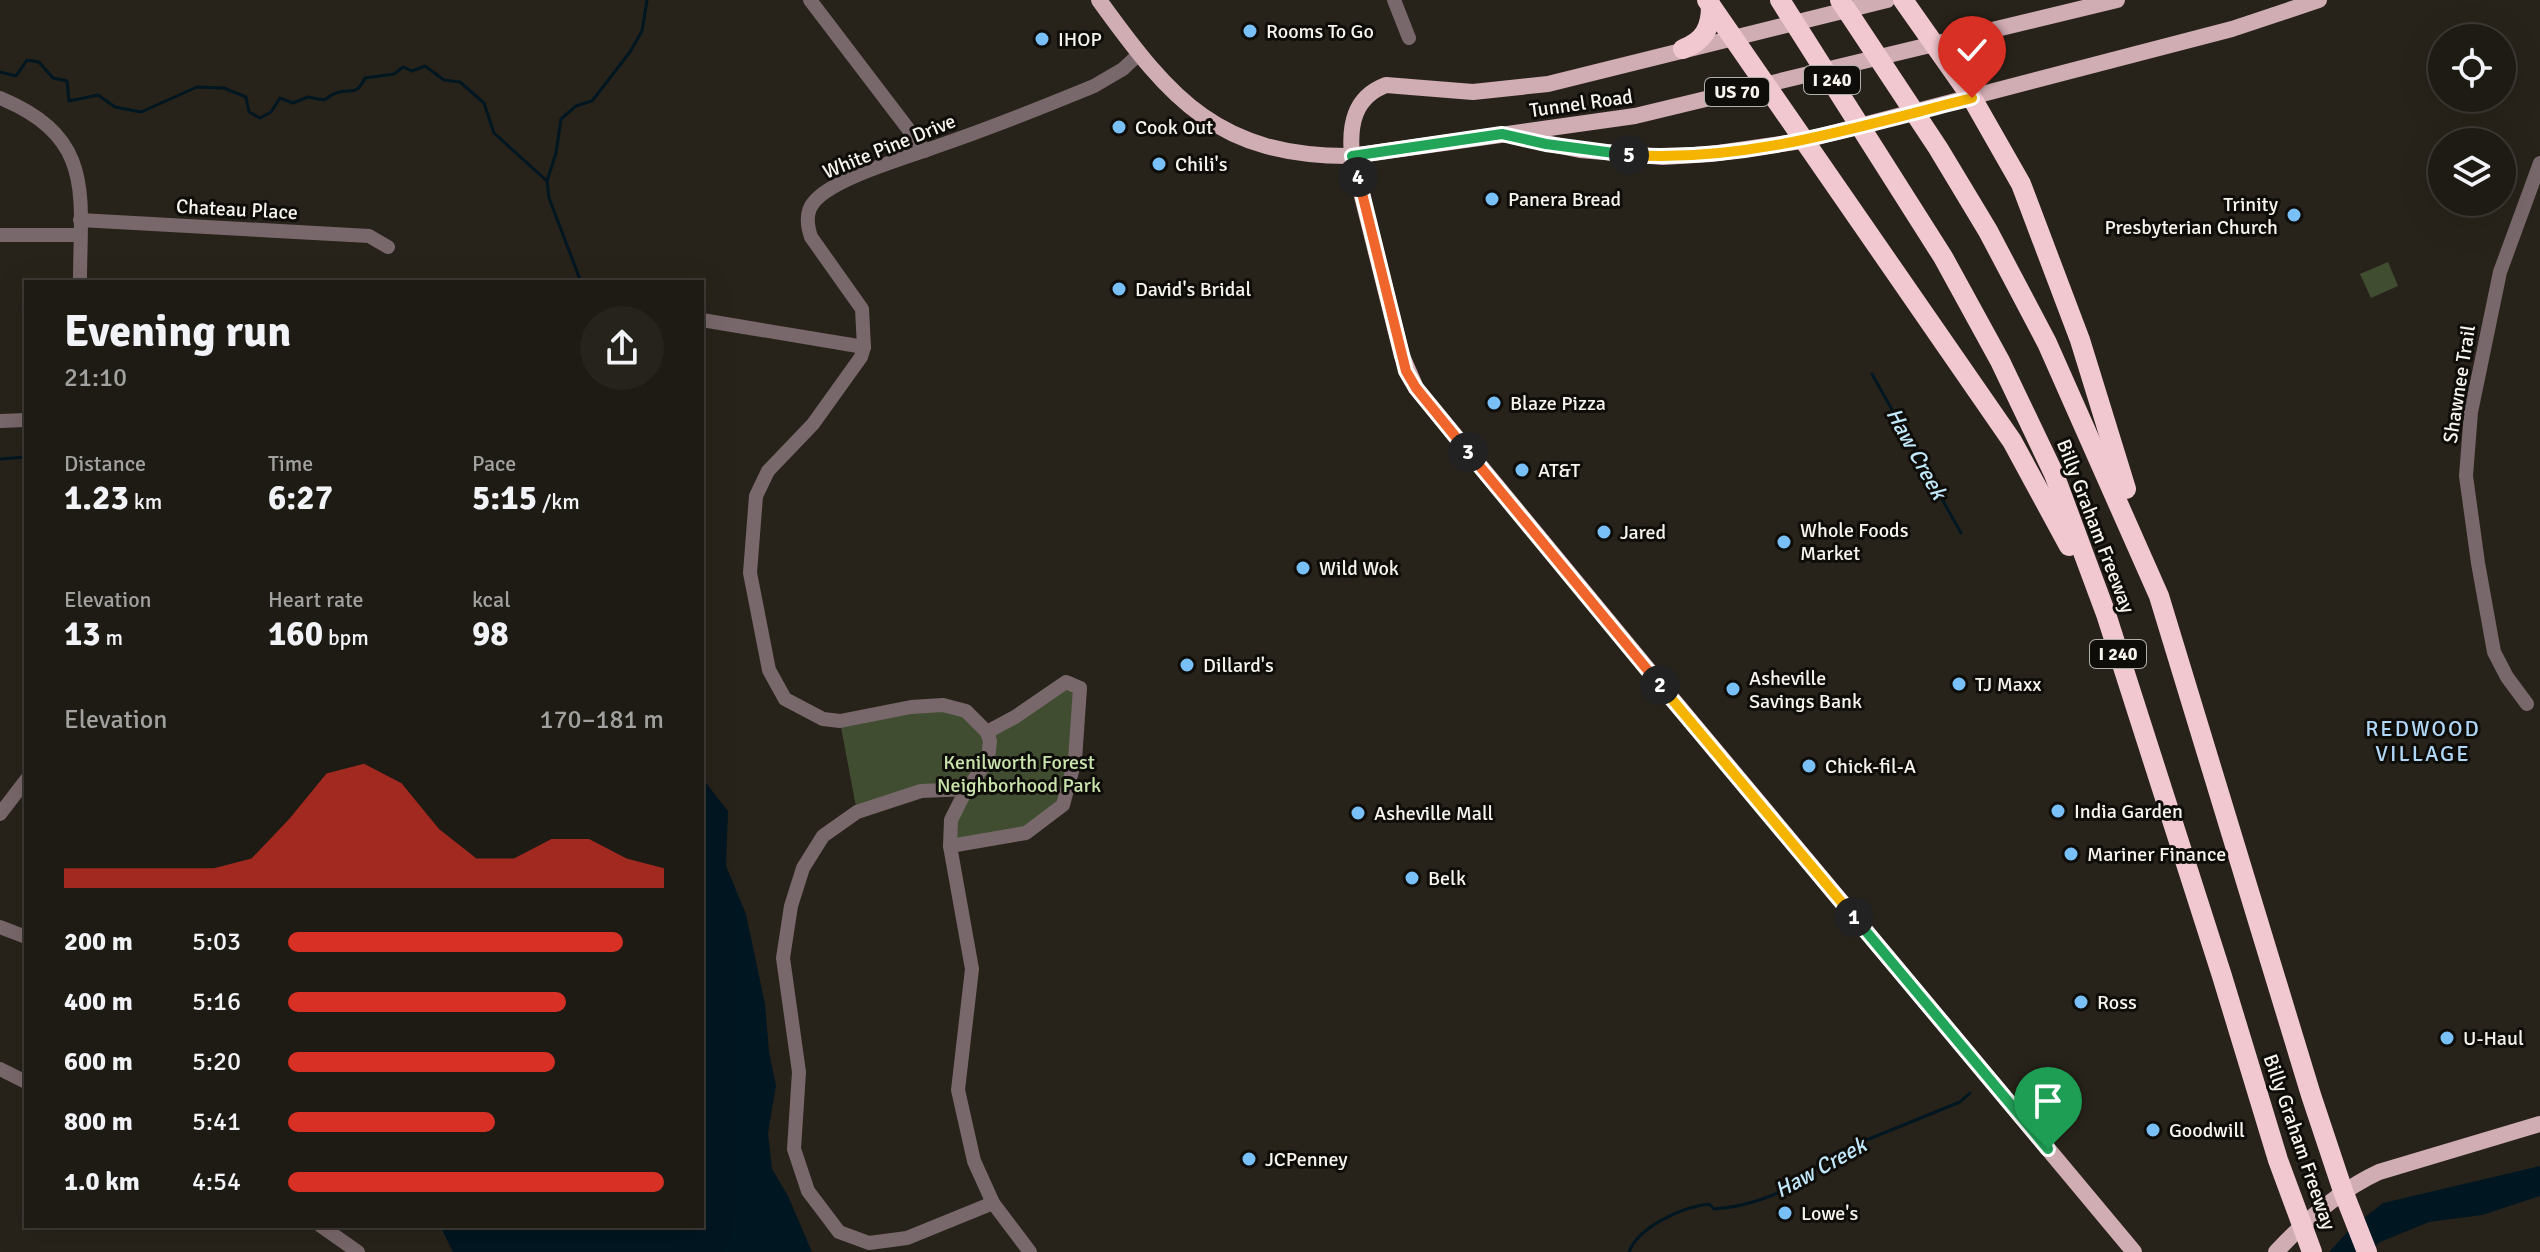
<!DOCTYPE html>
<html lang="en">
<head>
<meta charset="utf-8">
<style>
	:root { --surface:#1e1a14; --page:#26231d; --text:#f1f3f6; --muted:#a1a1a0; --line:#3c3834; --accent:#d93025 }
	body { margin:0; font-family:Signika,sans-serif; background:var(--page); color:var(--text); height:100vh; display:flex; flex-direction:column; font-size:30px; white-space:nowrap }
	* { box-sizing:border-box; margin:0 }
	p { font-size:26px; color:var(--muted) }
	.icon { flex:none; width:44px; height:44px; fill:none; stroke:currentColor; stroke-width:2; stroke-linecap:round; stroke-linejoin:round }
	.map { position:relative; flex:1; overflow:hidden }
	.panel { position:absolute; left:24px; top:280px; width:680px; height:948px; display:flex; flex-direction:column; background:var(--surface); border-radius:0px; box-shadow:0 8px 32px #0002,0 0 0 2px var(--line) }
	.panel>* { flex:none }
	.fabs { position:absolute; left:2428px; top:24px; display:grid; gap:16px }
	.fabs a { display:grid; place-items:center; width:88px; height:88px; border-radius:50%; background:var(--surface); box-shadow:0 8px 32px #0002,0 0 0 2px var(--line); font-size:40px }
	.pin { position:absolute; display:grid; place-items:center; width:68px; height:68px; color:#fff; margin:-82px -34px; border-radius:50% 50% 50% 0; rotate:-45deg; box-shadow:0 0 8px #0007 }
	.pin .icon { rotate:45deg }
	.km { position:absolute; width:40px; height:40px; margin:-20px; border-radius:50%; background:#222; color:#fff; font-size:22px; line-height:40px; text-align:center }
	.round { display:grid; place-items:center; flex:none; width:84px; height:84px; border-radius:42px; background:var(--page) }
	.head { display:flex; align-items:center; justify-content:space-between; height:136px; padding:0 40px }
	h1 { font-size:44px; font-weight:800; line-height:60px }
	.figures { display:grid; grid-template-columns:repeat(3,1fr); gap:12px; height:136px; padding:8px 40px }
	.figures div { display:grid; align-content:center }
	.figures b { font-size:34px; font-weight:800 }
	.figures small { font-size:22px; font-weight:400 }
	.figures p { font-size:22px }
	.chart { height:224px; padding:16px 40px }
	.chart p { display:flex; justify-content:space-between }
	.chart svg { width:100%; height:144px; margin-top:8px; fill:var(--accent); opacity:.7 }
	ul { padding:0 40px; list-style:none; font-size:26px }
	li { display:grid; grid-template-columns:128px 96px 1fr; align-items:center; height:60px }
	li i { height:20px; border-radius:10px; background:var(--accent) }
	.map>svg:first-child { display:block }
	.green { fill:#404d31 }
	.water { fill:#001621 }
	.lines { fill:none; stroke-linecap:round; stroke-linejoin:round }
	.stream { stroke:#001621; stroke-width:3 }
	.minor { stroke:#79686b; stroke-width:14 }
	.major { stroke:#d0adb3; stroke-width:16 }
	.highway { stroke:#f2c8d0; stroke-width:20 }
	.split-1-casing { stroke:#fff; stroke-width:16 }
	.split-2-casing { stroke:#fff; stroke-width:16 }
	.split-3-casing { stroke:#fff; stroke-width:16 }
	.split-4-casing { stroke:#fff; stroke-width:16 }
	.split-5-casing { stroke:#fff; stroke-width:16 }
	.split-6-casing { stroke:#fff; stroke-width:16 }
	.split-1 { stroke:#22a559; stroke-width:10 }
	.split-2 { stroke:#f5b400; stroke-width:10 }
	.split-3 { stroke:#f0652b; stroke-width:10 }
	.split-4 { stroke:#f0652b; stroke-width:10 }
	.split-5 { stroke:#22a559; stroke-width:10 }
	.split-6 { stroke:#f5b400; stroke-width:10 }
	.poi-dot { fill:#79bff8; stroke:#0f0d09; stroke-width:3 }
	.labels { text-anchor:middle; stroke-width:6; stroke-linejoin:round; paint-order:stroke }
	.shield { fill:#0f0d09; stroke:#b1afa9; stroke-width:2 }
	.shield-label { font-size:18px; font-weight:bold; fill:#f7f4ed }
	.poi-label { font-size:20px; fill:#f7f4ed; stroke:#0f0d09; text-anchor:start }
	.street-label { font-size:20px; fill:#f7f4ed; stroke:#0f0d09 }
	.park-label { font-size:20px; fill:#c9e4ad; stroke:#0f0d09 }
	.water-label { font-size:22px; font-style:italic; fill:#c2e8fb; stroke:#0f0d09 }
	.neighbourhood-label { font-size:22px; letter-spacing:2px; fill:#b1d7f7; stroke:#0f0d09 }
</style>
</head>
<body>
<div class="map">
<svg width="2540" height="1252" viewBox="0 0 2540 1252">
	<rect width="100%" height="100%" fill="#28231a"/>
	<g class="green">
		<polygon points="2388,262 2398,286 2371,298 2360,274"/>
		<polygon points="1066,682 1080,688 1063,805 1026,833 950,846 960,788 857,812 840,722 943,705 987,732"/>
	</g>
	<g class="water">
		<polygon points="702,778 728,811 726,866 746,914 765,1004 769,1051 776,1086 768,1133 772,1169 788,1196 812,1252 453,1252 440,1226 702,1226"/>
		<polygon points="2540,1166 2540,1196 2482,1215 2429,1222 2380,1242 2368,1252 2329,1252 2351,1228 2383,1203"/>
	</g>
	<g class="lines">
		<g class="stream">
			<path d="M0 72 16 76 27 60 39 62 53 78 67 81 69 101 98 95 115 107 141 112 197 87 224 88 246 97 249 112 260 118 271 112 280 98 293 103 308 97 324 100C328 98 332 94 336 93 352 87 355 98 365 78L394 74 403 67 412 71 425 66 444 80 460 82 484 103 494 133 547 181"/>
			<polyline points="581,282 549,198 547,181 556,153 561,119 576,106 592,101 630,52 642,31 647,0"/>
			<polyline points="1872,374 1961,533"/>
			<polyline points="0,459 26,457"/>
			<path d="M1629 1252C1639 1226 1683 1207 1709 1204L1714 1209C1745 1207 1783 1195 1807 1175 1817 1167 1826 1159 1837 1152L1960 1102 1970 1093"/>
		</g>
		<g class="minor">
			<polyline points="810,0 925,151"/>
			<polyline points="1394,0 1409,38"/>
			<path d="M0 98C96 138 80 194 80 282"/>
			<polyline points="80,220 369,236 388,247"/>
			<polyline points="0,235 80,235"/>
			<polyline points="702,320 864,347"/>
			<polyline points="0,421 26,420"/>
			<polyline points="2527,704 2507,677 2494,652 2478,563 2466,476 2471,412 2500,272 2540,163"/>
			<polyline points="968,789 921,791 857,812 823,836 803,868 791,906 783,958 799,1072 794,1149 808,1191 839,1232 869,1243 907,1238 993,1203"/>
			<polyline points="0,814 26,780"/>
			<polyline points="950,846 1026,833 1063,805 1075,760 1080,688 1066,682 1015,717 987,732"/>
			<polyline points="0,927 26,937"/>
			<polyline points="0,1069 26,1082"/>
			<polyline points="321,1226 358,1252"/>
			<path d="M1030 1252 993 1203 974 1161 958 1090 972 969 950 846 951 820 962 798 988 759 990 741 987 732 966 711 943 705 911 707 840 721 823 719 785 699 769 670 750 573 756 496 768 471 813 424 861 357 864 347 862 309 811 237C807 225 805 212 814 202 833 178 908 157 938 146 990 128 1043 107 1094 86L1123 69 1139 54"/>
		</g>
		<g class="major">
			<path d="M1099 0C1171 100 1219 157 1352 156L1635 116 2117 0"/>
			<path d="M1887 0 1548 84 1473 92 1386 85C1354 97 1349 125 1352 156L1402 356 1416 388 1675 702 2134 1252"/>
			<polyline points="1512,136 1580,150 1663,157 1711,154 1802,141 2232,29 2319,0"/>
			<path d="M2276 1252C2306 1220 2340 1190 2379 1172L2540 1124"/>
		</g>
		<g class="highway">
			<polyline points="1707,0 2012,441 2069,546"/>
			<polyline points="1780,0 1943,257 2000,361 2054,474 2106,614 2222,976 2278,1160 2312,1252"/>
			<polyline points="1840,0 1938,148 1988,231 2047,343 2159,596 2311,1095 2343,1191 2367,1252"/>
			<polyline points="1903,0 1972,98 2021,184 2080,340 2126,489"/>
			<path d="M1683 49C1704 41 1711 28 1711 6"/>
		</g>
	</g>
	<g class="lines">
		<defs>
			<polyline id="split-1" points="1854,917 2048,1149"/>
			<polyline id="split-2" points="1660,685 1854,917"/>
			<polyline id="split-3" points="1468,452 1660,685"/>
			<polyline id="split-4" points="1358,177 1406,371 1416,388 1468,452"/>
			<polyline id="split-5" points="1358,177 1352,156 1502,134 1546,144 1629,155"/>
			<path id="split-6" d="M1629 155C1746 163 1860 126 1972 98"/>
		</defs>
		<use href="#split-1" class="split-1-casing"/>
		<use href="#split-2" class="split-2-casing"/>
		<use href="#split-3" class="split-3-casing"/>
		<use href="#split-4" class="split-4-casing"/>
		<use href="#split-5" class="split-5-casing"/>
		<use href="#split-6" class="split-6-casing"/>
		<use href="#split-1" class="split-1"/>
		<use href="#split-2" class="split-2"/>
		<use href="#split-3" class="split-3"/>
		<use href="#split-4" class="split-4"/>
		<use href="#split-5" class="split-5"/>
		<use href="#split-6" class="split-6"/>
	</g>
	<g class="poi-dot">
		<circle cx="1250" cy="31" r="8"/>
		<circle cx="1042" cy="39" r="8"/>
		<circle cx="1119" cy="127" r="8"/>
		<circle cx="1159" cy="164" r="8"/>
		<circle cx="1492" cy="199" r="8"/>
		<circle cx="2294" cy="215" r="8"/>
		<circle cx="1119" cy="289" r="8"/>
		<circle cx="1494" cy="403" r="8"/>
		<circle cx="1522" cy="470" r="8"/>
		<circle cx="1604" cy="532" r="8"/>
		<circle cx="1784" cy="542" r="8"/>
		<circle cx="1303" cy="568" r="8"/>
		<circle cx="1187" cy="665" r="8"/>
		<circle cx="1959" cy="684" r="8"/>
		<circle cx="1733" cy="689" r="8"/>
		<circle cx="1809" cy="766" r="8"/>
		<circle cx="2058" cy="811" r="8"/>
		<circle cx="1358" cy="813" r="8"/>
		<circle cx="2071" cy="854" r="8"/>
		<circle cx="1412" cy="878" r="8"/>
		<circle cx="2081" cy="1002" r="8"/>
		<circle cx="2447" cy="1038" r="8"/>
		<circle cx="2153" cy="1130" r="8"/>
		<circle cx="1249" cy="1159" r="8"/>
		<circle cx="1785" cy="1213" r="8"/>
	</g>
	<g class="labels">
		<g class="shield">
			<rect x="1804" y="66" width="56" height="28" rx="6"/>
			<rect x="1705" y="78" width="64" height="28" rx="6"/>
			<rect x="2090" y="640" width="56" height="28" rx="6"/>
		</g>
		<g class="shield-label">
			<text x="1832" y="86">I 240</text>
			<text x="1737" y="98">US 70</text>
			<text x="2118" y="660">I 240</text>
		</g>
		<g class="poi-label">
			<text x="1266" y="38">Rooms To Go</text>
			<text x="1058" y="46">IHOP</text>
			<text x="1135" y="134">Cook Out</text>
			<text x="1175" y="171">Chili's</text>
			<text x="1508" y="206">Panera Bread</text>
			<text x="2278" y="211" text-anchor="end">Trinity<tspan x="2278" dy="23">Presbyterian Church</tspan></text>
			<text x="1135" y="296">David's Bridal</text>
			<text x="1510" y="410">Blaze Pizza</text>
			<text x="1538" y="477">AT&amp;T</text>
			<text x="1800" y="537">Whole Foods<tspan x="1800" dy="23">Market</tspan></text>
			<text x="1620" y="539">Jared</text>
			<text x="1319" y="575">Wild Wok</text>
			<text x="1203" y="672">Dillard's</text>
			<text x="1749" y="685">Asheville<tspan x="1749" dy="23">Savings Bank</tspan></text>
			<text x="1975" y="691">TJ Maxx</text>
			<text x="1825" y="773">Chick-fil-A</text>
			<text x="2074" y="818">India Garden</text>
			<text x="1374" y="820">Asheville Mall</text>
			<text x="2087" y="861">Mariner Finance</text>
			<text x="1428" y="885">Belk</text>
			<text x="2097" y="1009">Ross</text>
			<text x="2463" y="1045">U-Haul</text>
			<text x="2169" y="1137">Goodwill</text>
			<text x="1265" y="1166">JCPenney</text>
			<text x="1801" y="1220">Lowe's</text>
		</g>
		<g class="street-label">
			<text transform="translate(1581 103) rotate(-8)" y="7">Tunnel Road</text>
			<text transform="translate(889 146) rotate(-22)" y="7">White Pine Drive</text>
			<text transform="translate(237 209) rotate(3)" y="7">Chateau Place</text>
			<text transform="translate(2459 384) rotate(-81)" y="7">Shawnee Trail</text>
			<text transform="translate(2096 526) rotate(69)" y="7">Billy Graham Freeway</text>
			<text transform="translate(2300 1142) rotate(71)" y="7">Billy Graham Freeway</text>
		</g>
		<g class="park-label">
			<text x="1019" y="769">Kenilworth Forest<tspan x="1019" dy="23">Neighborhood Park</tspan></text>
		</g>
		<g class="water-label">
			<text transform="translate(1917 453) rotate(61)" y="8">Haw Creek</text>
			<text transform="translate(1820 1167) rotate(-29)" y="8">Haw Creek</text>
		</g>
		<g class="neighbourhood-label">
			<text x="2423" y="736">REDWOOD<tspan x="2423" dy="25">VILLAGE</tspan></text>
		</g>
	</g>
</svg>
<div class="fabs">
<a><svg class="icon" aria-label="locate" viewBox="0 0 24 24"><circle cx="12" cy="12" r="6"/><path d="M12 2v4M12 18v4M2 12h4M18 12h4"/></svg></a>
<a><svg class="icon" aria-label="layers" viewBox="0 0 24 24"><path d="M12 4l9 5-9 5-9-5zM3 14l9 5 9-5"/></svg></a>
</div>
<div class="pin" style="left:2048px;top:1149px;background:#1e9e55"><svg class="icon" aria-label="arrive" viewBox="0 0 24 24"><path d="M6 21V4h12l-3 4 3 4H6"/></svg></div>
<div class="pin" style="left:1972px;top:98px;background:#d93025"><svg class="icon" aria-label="check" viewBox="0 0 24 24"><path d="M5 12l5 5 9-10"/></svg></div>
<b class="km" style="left:1854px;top:917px">1</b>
<b class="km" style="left:1660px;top:685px">2</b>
<b class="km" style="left:1468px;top:452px">3</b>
<b class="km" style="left:1358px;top:177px">4</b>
<b class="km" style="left:1629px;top:155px">5</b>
<section class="panel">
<div class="head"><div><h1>Evening run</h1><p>21:10</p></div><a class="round"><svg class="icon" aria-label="share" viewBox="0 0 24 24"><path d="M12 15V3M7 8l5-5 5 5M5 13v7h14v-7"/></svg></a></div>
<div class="figures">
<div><p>Distance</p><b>1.23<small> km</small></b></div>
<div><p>Time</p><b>6:27</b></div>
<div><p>Pace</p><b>5:15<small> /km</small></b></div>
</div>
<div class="figures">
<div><p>Elevation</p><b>13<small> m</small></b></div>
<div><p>Heart rate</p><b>160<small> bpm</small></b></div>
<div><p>kcal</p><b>98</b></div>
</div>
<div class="chart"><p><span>Elevation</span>170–181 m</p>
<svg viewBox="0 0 160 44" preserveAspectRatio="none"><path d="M0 44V38L10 38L20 38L30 38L40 38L50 35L60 23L70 9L80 6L90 12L100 26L110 35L120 35L130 29L140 29L150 35L160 38V44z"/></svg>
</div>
<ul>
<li><b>200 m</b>5:03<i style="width:89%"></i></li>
<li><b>400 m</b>5:16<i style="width:74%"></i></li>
<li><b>600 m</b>5:20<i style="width:71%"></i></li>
<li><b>800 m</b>5:41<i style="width:55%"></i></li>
<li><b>1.0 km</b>4:54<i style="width:100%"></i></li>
</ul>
</section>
</div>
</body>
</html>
